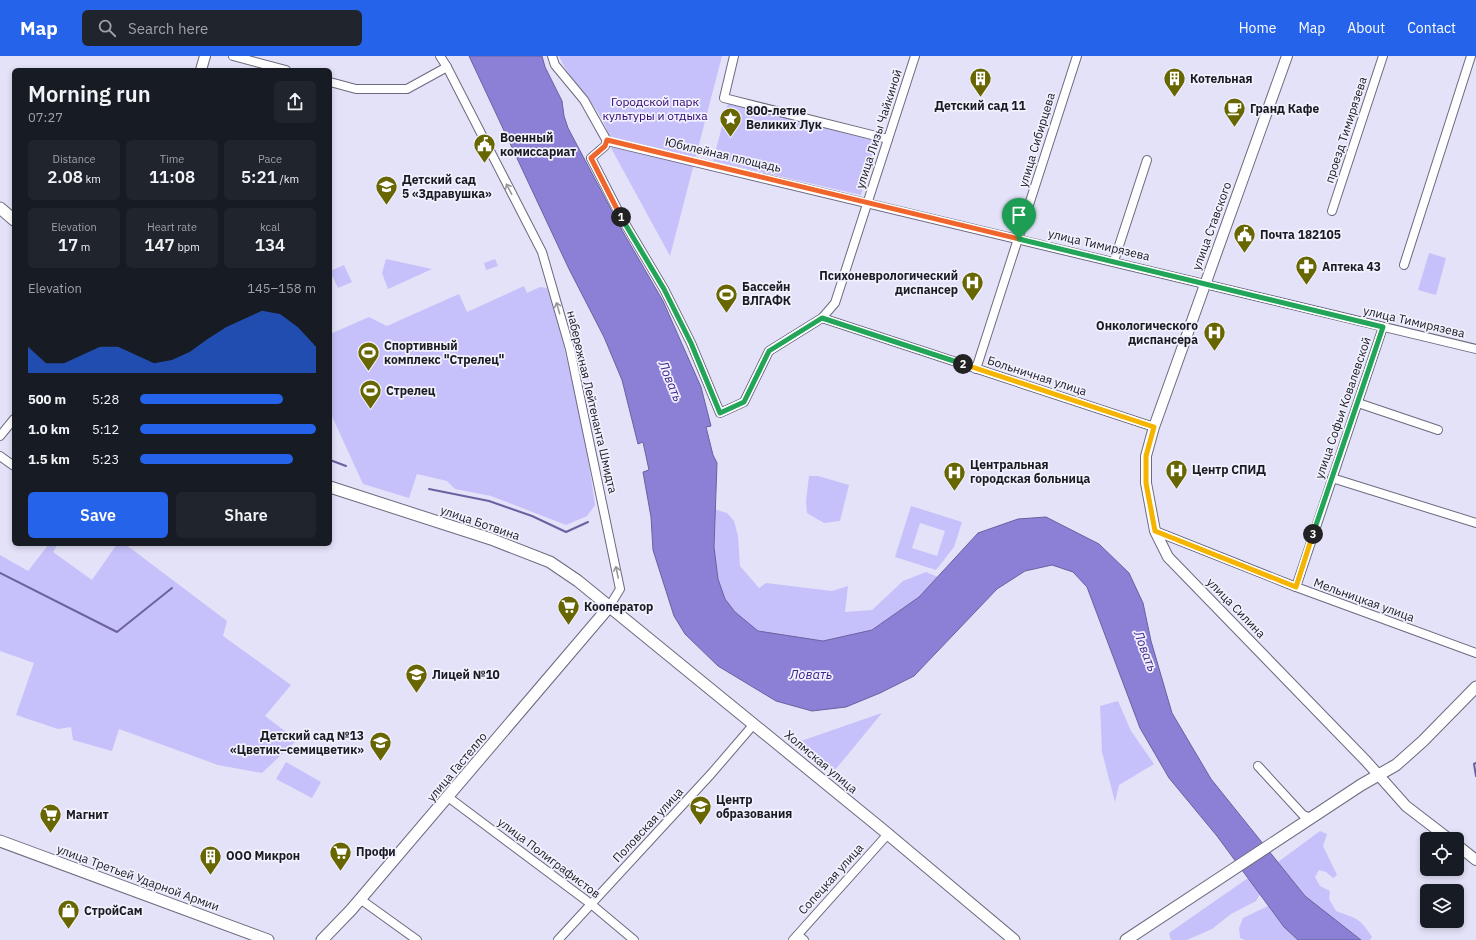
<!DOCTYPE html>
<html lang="en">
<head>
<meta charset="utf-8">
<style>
	:root { --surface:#171b24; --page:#20242c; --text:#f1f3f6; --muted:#9ea1a6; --accent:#2563eb }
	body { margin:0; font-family:"IBM Plex Sans",sans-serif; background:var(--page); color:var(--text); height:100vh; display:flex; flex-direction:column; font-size:15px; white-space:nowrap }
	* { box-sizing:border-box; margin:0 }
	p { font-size:13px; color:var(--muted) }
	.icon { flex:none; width:22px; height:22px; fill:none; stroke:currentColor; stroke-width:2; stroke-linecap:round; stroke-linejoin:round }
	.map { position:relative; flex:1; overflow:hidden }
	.panel { position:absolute; left:12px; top:12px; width:320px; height:478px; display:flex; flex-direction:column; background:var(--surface); border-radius:6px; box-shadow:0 2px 6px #0003 }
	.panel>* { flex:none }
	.buttons { position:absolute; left:1420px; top:776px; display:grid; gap:8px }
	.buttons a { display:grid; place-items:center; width:44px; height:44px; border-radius:6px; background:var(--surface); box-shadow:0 2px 6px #0003; font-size:20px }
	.pin { position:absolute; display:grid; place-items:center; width:34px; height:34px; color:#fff; margin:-41px -17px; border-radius:50% 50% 50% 0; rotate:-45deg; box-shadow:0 0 4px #0007 }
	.pin .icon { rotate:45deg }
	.km { position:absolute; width:20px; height:20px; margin:-10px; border-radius:50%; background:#222; color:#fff; font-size:11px; line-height:20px; text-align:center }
	.round { display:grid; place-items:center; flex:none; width:42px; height:42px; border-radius:6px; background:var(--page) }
	.head { display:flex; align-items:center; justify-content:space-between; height:68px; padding:0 16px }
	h1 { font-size:22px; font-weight:600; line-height:30px }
	.metrics { display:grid; grid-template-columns:repeat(3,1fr); gap:6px; height:68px; padding:4px 16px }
	.metrics div { display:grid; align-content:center; border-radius:6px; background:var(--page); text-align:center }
	.metrics b { font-size:17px; font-weight:600 }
	.metrics small { font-size:11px; font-weight:400 }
	.metrics p { font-size:11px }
	.chart { height:112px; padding:8px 16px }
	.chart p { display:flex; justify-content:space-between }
	.chart svg { width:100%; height:72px; margin-top:4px; fill:var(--accent); opacity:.7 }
	.cta { display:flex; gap:8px; margin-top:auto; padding:8px 16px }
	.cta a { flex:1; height:46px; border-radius:6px; background:var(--accent); color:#fff; font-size:16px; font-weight:600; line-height:46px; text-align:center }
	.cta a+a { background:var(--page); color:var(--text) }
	ul { padding:0 16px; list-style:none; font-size:13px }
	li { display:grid; grid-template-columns:64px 48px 1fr; align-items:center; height:30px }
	li i { height:10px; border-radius:5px; background:var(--accent) }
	header { display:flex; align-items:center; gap:24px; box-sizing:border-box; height:56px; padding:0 20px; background:var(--accent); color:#fff }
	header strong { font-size:19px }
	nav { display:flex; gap:22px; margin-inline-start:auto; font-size:14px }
	.search { width:280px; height:36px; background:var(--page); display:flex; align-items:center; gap:10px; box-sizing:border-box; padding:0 14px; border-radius:6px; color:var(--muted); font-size:15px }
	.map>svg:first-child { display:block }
	.green { fill:#c7c1fb; fill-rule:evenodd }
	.water { fill:#8c7fd6; stroke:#6a61a0 }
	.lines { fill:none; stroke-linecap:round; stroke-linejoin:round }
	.stream { stroke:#6a61a0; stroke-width:2 }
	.minor-casing { stroke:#6c6a7e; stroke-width:10 }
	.tertiary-casing { stroke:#6c6a7e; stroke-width:12 }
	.secondary-casing { stroke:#6c6a7e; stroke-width:13 }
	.minor { stroke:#fff; stroke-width:8 }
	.tertiary { stroke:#fff; stroke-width:10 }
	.secondary { stroke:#fff; stroke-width:11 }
	.oneway { stroke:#98989b }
	.split-1-casing { stroke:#fff; stroke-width:8 }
	.split-2-casing { stroke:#fff; stroke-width:8 }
	.split-3-casing { stroke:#fff; stroke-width:8 }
	.split-4-casing { stroke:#fff; stroke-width:8 }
	.split-1 { stroke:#f0652b; stroke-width:5 }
	.split-2 { stroke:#22a559; stroke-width:5 }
	.split-3 { stroke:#f5b400; stroke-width:5 }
	.split-4 { stroke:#22a559; stroke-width:5 }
	.labels { text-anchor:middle; stroke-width:3.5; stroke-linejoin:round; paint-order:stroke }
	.poi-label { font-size:12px; font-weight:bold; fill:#1a1a21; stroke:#f1f0fe; text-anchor:start }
	.park-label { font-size:12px; fill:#2e0470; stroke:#f1f0fe }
	.street-label { font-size:12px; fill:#1a1a21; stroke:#f1f0fe }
	.water-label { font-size:13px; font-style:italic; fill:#41248a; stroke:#f1f0fe }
</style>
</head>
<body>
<header>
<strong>Map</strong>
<div class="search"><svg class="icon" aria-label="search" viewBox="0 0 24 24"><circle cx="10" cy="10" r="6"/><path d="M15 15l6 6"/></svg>Search here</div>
<nav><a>Home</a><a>Map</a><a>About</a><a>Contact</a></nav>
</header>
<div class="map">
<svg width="1476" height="884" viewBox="0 0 1476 884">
	<rect width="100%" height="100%" fill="#e3e2f8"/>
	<g class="green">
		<path d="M559 0H722L670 200 611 92C609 55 572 32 559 0Z"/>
		<polygon points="728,47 877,83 861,139 713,105"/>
		<polygon points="1429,197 1446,202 1436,239 1418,234"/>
		<polygon points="386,203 432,213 388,233 382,217"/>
		<polygon points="495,203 498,210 486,214 484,207"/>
		<polygon points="344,209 352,226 338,232 330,215"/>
		<path d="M524 230 527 237 540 231 547 232C569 303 585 375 595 449L587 460 566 469 491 440 455 433 447 425 417 418 409 442 363 428 330 356V278L369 261 387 270 459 238 467 256Z"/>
		<polygon points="809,420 818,420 849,429 840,465 824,467 807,457 806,445"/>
		<path d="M911 450 962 466 954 491 936 514 895 501ZM920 467 945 475 937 500 912 492Z"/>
		<polygon points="714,453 727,457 734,465 738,480 740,510 759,532 766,527 832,535 848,530 845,556 872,554 903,525 926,516 938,521 919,541 872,574 823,585 758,575 735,556 725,543 718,523 713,491"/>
		<polygon points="49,488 58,488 53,496 92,524 117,488 125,488 227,565 223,580 291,629 265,660 297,684 262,717 218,709 119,673 112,695 73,684 71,671 58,673 16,659 34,607 0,595 0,499 28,515"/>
		<polygon points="1118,645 1131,675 1154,708 1119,729 1115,746 1102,696 1100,650"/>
		<polygon points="882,657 835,714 798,686"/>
		<polygon points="286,706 321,726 312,742 276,723"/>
		<path d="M1320 775 1327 778 1323 790 1337 819 1333 822 1326 816 1319 814 1315 821 1320 830 1330 835 1329 843 1336 855C1357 863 1359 861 1372 881L1370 884H1361L1305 840 1278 806Z"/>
		<polygon points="1248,822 1260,838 1256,845 1231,858 1212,873 1187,884 1171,884 1169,877"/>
		<polygon points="1268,850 1284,871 1298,884 1245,884 1240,882 1239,872 1243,862"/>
	</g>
	<polygon class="water" points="469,0 542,0 545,11 562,45 564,60 568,72 623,176 663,245 701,331 711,370 706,371 713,399 717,407 714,491 718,523 725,543 735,556 758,575 823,585 872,574 919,541 978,477 1018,463 1046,461 1099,488 1129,517 1143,547 1151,585 1172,657 1211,723 1305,840 1361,884 1298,884 1284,871 1217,780 1169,722 1140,672 1087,531 1073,516 1052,509 1025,515 997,533 914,620 880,637 846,651 812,655 776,645 718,610 685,578 674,560 653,494 651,461 643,416 649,414 643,386 638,388 622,324 604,281 569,213"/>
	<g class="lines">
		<g class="stream">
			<polyline points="330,404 346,410"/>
			<polyline points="429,433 489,445 532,460 566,476 588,466"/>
			<polyline points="0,517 117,576 172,532"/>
			<polyline points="1476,707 1474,708 1476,720"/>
		</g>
		<defs>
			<g id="minor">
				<polyline points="233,0 286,14"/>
				<polyline points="440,0 447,11 542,196 570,293 620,533 609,551"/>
				<polyline points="552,0 555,9 584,44 607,85"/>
				<polyline points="734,0 724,42 888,83"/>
				<polyline points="330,26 356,33 407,33 447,11"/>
				<polyline points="607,85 1476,293"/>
				<polyline points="607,85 605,90 591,102 623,164 664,233 691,287 720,357 744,346 769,295 822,262 835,247 915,0"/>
				<polyline points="1332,155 1383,0"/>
				<polyline points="1114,205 1147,104"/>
				<polyline points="1404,209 1471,0"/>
				<polyline points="822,262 1154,371"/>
				<polyline points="976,313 1077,0"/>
				<polyline points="1358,347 1438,374"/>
				<polyline points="0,380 14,363"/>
				<polyline points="0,400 14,410"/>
				<polyline points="1332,422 1476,467"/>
				<polyline points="1155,475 1296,531 1476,597"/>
				<polyline points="1296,531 1383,271"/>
				<polyline points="1258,710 1303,759 1311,762"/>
				<polyline points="448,741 591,848 634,884"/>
				<polyline points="360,843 417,884"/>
				<polyline points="798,879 804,884"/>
				<polyline points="558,884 711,718 754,668"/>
				<polyline points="793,884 888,778"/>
			</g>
			<g id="tertiary">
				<polyline points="1287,0 1154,371 1146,400 1146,427 1155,475 1168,501 1366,705 1406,750 1449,783"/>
				<polyline points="201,14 205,0"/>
				<polyline points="1457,789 1476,804"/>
			</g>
			<g id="secondary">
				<polyline points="0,152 14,164"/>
				<polyline points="330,431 491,483 550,506 578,525 883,774 1014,884"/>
				<polyline points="0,785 268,884"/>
				<polyline points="322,884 351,854 609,551"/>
				<polyline points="1126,884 1361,729 1396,709 1423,685 1476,631"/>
			</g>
		</defs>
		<use href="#minor" class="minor-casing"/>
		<use href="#tertiary" class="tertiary-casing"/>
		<use href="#secondary" class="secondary-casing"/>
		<use href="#minor" class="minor"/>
		<use href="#tertiary" class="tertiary"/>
		<use href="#secondary" class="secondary"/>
	</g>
	<defs><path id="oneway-shaft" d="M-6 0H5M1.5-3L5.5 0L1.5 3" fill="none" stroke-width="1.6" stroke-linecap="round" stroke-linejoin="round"/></defs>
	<g class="oneway">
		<use href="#oneway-shaft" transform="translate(509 133) rotate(-117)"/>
		<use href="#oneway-shaft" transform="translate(558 252) rotate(-106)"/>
		<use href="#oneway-shaft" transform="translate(617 516) rotate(-102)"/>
	</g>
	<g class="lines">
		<defs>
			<polyline id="split-1" points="621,161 591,102 605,90 607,84 1019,183"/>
			<polyline id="split-2" points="621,161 664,233 691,287 720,357 744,346 769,295 822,262 963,308"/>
			<polyline id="split-3" points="963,308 1154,371 1146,400 1146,427 1155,475 1296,531 1313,478"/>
			<polyline id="split-4" points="1019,183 1383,271 1313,478"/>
		</defs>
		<use href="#split-1" class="split-1-casing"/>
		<use href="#split-2" class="split-2-casing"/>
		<use href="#split-3" class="split-3-casing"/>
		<use href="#split-4" class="split-4-casing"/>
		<use href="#split-1" class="split-1"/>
		<use href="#split-2" class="split-2"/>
		<use href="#split-3" class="split-3"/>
		<use href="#split-4" class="split-4"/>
	</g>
	<defs>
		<symbol id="building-pin" viewBox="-11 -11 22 30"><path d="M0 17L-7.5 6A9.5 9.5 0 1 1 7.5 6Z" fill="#686600" stroke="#f1f0fe"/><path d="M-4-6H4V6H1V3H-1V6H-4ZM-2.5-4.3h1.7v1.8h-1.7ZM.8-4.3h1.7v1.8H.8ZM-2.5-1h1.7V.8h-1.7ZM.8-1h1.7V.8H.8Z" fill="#fff"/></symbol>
		<symbol id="cafe-pin" viewBox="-11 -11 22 30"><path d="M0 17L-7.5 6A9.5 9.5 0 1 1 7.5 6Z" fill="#686600" stroke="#f1f0fe"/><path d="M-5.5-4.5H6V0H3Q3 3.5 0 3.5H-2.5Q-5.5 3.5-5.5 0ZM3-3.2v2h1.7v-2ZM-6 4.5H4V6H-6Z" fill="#fff"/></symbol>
		<symbol id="sight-pin" viewBox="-11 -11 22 30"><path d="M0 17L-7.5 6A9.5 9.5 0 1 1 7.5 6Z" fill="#686600" stroke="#f1f0fe"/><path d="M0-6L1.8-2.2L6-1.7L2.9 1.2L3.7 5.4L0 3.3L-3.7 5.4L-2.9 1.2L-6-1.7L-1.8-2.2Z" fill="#fff"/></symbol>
		<symbol id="civic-pin" viewBox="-11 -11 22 30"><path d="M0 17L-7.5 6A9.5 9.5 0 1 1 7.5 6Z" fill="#686600" stroke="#f1f0fe"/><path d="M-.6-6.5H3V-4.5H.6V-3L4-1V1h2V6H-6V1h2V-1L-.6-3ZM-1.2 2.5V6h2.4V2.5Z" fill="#fff"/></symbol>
		<symbol id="school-pin" viewBox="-11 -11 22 30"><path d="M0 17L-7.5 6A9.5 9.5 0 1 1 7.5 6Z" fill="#686600" stroke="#f1f0fe"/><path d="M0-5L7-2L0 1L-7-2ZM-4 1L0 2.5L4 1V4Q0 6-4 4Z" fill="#fff"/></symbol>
		<symbol id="pharmacy-pin" viewBox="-11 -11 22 30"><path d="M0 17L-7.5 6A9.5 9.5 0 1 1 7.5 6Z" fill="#686600" stroke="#f1f0fe"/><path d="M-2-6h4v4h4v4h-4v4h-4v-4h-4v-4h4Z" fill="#fff"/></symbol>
		<symbol id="hospital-pin" viewBox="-11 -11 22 30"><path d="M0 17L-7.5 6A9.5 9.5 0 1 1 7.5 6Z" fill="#686600" stroke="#f1f0fe"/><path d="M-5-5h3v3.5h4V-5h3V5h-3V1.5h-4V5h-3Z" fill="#fff"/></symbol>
		<symbol id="stadium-pin" viewBox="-11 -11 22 30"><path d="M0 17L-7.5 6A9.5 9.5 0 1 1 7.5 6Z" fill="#686600" stroke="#f1f0fe"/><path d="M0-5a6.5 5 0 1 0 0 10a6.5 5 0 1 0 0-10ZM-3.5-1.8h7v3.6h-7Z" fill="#fff"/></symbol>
		<symbol id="supermarket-pin" viewBox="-11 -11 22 30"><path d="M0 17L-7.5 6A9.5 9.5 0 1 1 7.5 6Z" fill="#686600" stroke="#f1f0fe"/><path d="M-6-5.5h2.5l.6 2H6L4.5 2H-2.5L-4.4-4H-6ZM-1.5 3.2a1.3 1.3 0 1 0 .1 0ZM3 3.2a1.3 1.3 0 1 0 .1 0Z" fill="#fff"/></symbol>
		<symbol id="shop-pin" viewBox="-11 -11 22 30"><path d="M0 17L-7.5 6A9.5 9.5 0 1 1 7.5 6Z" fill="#686600" stroke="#f1f0fe"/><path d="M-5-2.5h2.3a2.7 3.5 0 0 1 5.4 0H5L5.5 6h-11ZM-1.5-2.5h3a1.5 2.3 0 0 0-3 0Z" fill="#fff"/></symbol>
	</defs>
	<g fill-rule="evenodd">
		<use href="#building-pin" x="968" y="10" width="25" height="34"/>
		<use href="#building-pin" x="1162" y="10" width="25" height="34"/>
		<use href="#cafe-pin" x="1222" y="40" width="25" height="34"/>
		<use href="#sight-pin" x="718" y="50" width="25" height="34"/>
		<use href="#civic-pin" x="472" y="76" width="25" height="34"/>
		<use href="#school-pin" x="374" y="118" width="25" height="34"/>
		<use href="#civic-pin" x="1232" y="166" width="25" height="34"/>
		<use href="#pharmacy-pin" x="1294" y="198" width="25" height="34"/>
		<use href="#hospital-pin" x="960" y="214" width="25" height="34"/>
		<use href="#stadium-pin" x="714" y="226" width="25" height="34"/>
		<use href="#hospital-pin" x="1202" y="264" width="25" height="34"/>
		<use href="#stadium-pin" x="356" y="284" width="25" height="34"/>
		<use href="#stadium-pin" x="358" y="322" width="25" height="34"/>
		<use href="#hospital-pin" x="1164" y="402" width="25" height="34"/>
		<use href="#hospital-pin" x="942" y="404" width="25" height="34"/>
		<use href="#supermarket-pin" x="556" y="538" width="25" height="34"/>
		<use href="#school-pin" x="404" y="606" width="25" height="34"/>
		<use href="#school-pin" x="368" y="674" width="25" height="34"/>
		<use href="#school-pin" x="688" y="738" width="25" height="34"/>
		<use href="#supermarket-pin" x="38" y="746" width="25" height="34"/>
		<use href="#supermarket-pin" x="328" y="784" width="25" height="34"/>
		<use href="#building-pin" x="198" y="788" width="25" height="34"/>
		<use href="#shop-pin" x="56" y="842" width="25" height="34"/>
	</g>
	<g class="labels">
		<g class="poi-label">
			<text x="1190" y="27">Котельная</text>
			<text x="980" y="54" text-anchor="middle">Детский сад 11</text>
			<text x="1250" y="57">Гранд Кафе</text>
			<text x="746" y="59">800-летие<tspan x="746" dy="14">Великих Лук</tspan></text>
			<text x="500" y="86">Военный<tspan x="500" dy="14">комиссариат</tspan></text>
			<text x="402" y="128">Детский сад<tspan x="402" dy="14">5 «Здравушка»</tspan></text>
			<text x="1260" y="183">Почта 182105</text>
			<text x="1322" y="215">Аптека 43</text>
			<text x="958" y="224" text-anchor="end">Психоневрологический<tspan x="958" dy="14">диспансер</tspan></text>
			<text x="742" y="235">Бассейн<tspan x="742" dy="14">ВЛГАФК</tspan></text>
			<text x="1198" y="274" text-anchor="end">Онкологического<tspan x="1198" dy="14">диспансера</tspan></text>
			<text x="384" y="294">Спортивный<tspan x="384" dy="14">комплекс "Стрелец"</tspan></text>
			<text x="386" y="339">Стрелец</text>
			<text x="970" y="413">Центральная<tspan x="970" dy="14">городская больница</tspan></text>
			<text x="1192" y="418">Центр СПИД</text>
			<text x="584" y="555">Кооператор</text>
			<text x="432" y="623">Лицей №10</text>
			<text x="364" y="684" text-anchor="end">Детский сад №13<tspan x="364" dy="14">«Цветик–семицветик»</tspan></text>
			<text x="716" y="748">Центр<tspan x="716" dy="14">образования</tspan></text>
			<text x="66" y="763">Магнит</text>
			<text x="356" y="800">Профи</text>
			<text x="226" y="804">ООО Микрон</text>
			<text x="84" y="859">СтройСам</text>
		</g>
		<g class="park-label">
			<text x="655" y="50">Городской парк<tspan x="655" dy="14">культуры и отдыха</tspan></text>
		</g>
		<g class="street-label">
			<text transform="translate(879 73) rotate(-72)" y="4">улица Лизы Чайкиной</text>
			<text transform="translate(1346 74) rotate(-72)" y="4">проезд Тимирязева</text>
			<text transform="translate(1037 84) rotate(-73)" y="4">улица Сибирцева</text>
			<text transform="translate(723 99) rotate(13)" y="4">Юбилейная площадь</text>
			<text transform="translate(1212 170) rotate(-70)" y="4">улица Ставского</text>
			<text transform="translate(1099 189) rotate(13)" y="4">улица Тимирязева</text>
			<text transform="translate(1414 266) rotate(13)" y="4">улица Тимирязева</text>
			<text transform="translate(1037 320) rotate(18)" y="4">Больничная улица</text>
			<text transform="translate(592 346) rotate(77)" y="4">набережная Лейтенанта Шмидта</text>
			<text transform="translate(1343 352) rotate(-71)" y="4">улица Софьи Ковалевской</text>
			<text transform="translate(480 467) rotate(19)" y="4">улица Ботвина</text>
			<text transform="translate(1364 544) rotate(20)" y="4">Мельницкая улица</text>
			<text transform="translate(1236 552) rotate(46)" y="4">улица Силина</text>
			<text transform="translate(821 706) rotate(40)" y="4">Холмская улица</text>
			<text transform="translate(457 711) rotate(-50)" y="4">улица Гастелло</text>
			<text transform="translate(648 769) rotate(-47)" y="4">Половская улица</text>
			<text transform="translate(549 802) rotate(37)" y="4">улица Полиграфистов</text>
			<text transform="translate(138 822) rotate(20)" y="4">улица Третьей Ударной Армии</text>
			<text transform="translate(831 823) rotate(-48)" y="4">Сопецкая улица</text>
		</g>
		<g class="water-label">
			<text transform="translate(671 325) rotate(68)" y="5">Ловать</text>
			<text transform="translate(1146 595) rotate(69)" y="5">Ловать</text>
			<text x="811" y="623">Ловать</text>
		</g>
	</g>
</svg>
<div class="buttons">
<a><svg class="icon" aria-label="locate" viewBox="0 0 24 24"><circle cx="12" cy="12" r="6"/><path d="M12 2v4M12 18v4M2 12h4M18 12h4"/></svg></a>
<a><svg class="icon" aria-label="layers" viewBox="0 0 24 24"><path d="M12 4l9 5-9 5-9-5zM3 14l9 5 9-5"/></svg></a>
</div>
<div class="pin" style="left:1019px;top:183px;background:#1e9e55"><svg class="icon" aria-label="arrive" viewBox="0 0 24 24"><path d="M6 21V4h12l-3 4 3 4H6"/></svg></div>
<b class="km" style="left:621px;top:161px">1</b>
<b class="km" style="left:963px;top:308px">2</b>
<b class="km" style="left:1313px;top:478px">3</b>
<section class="panel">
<div class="head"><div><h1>Morning run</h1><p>07:27</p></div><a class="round"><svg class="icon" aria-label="share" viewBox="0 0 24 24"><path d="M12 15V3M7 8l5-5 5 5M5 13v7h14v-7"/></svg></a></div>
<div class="metrics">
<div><p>Distance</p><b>2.08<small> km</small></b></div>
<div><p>Time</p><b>11:08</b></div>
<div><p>Pace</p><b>5:21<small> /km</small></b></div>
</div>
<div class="metrics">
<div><p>Elevation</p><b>17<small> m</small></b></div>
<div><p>Heart rate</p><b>147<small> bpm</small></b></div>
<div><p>kcal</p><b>134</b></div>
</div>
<div class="chart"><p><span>Elevation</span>145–158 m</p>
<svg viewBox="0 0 160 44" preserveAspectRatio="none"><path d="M0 44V28L10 38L20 38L30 33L40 28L50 28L60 33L70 38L80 36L90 31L100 23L110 16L120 11L130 6L140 8L150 16L160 28V44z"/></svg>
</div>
<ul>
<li><b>500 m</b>5:28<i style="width:81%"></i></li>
<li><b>1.0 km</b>5:12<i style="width:100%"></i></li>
<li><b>1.5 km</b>5:23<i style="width:87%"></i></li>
</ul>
<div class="cta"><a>Save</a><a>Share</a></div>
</section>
</div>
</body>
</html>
